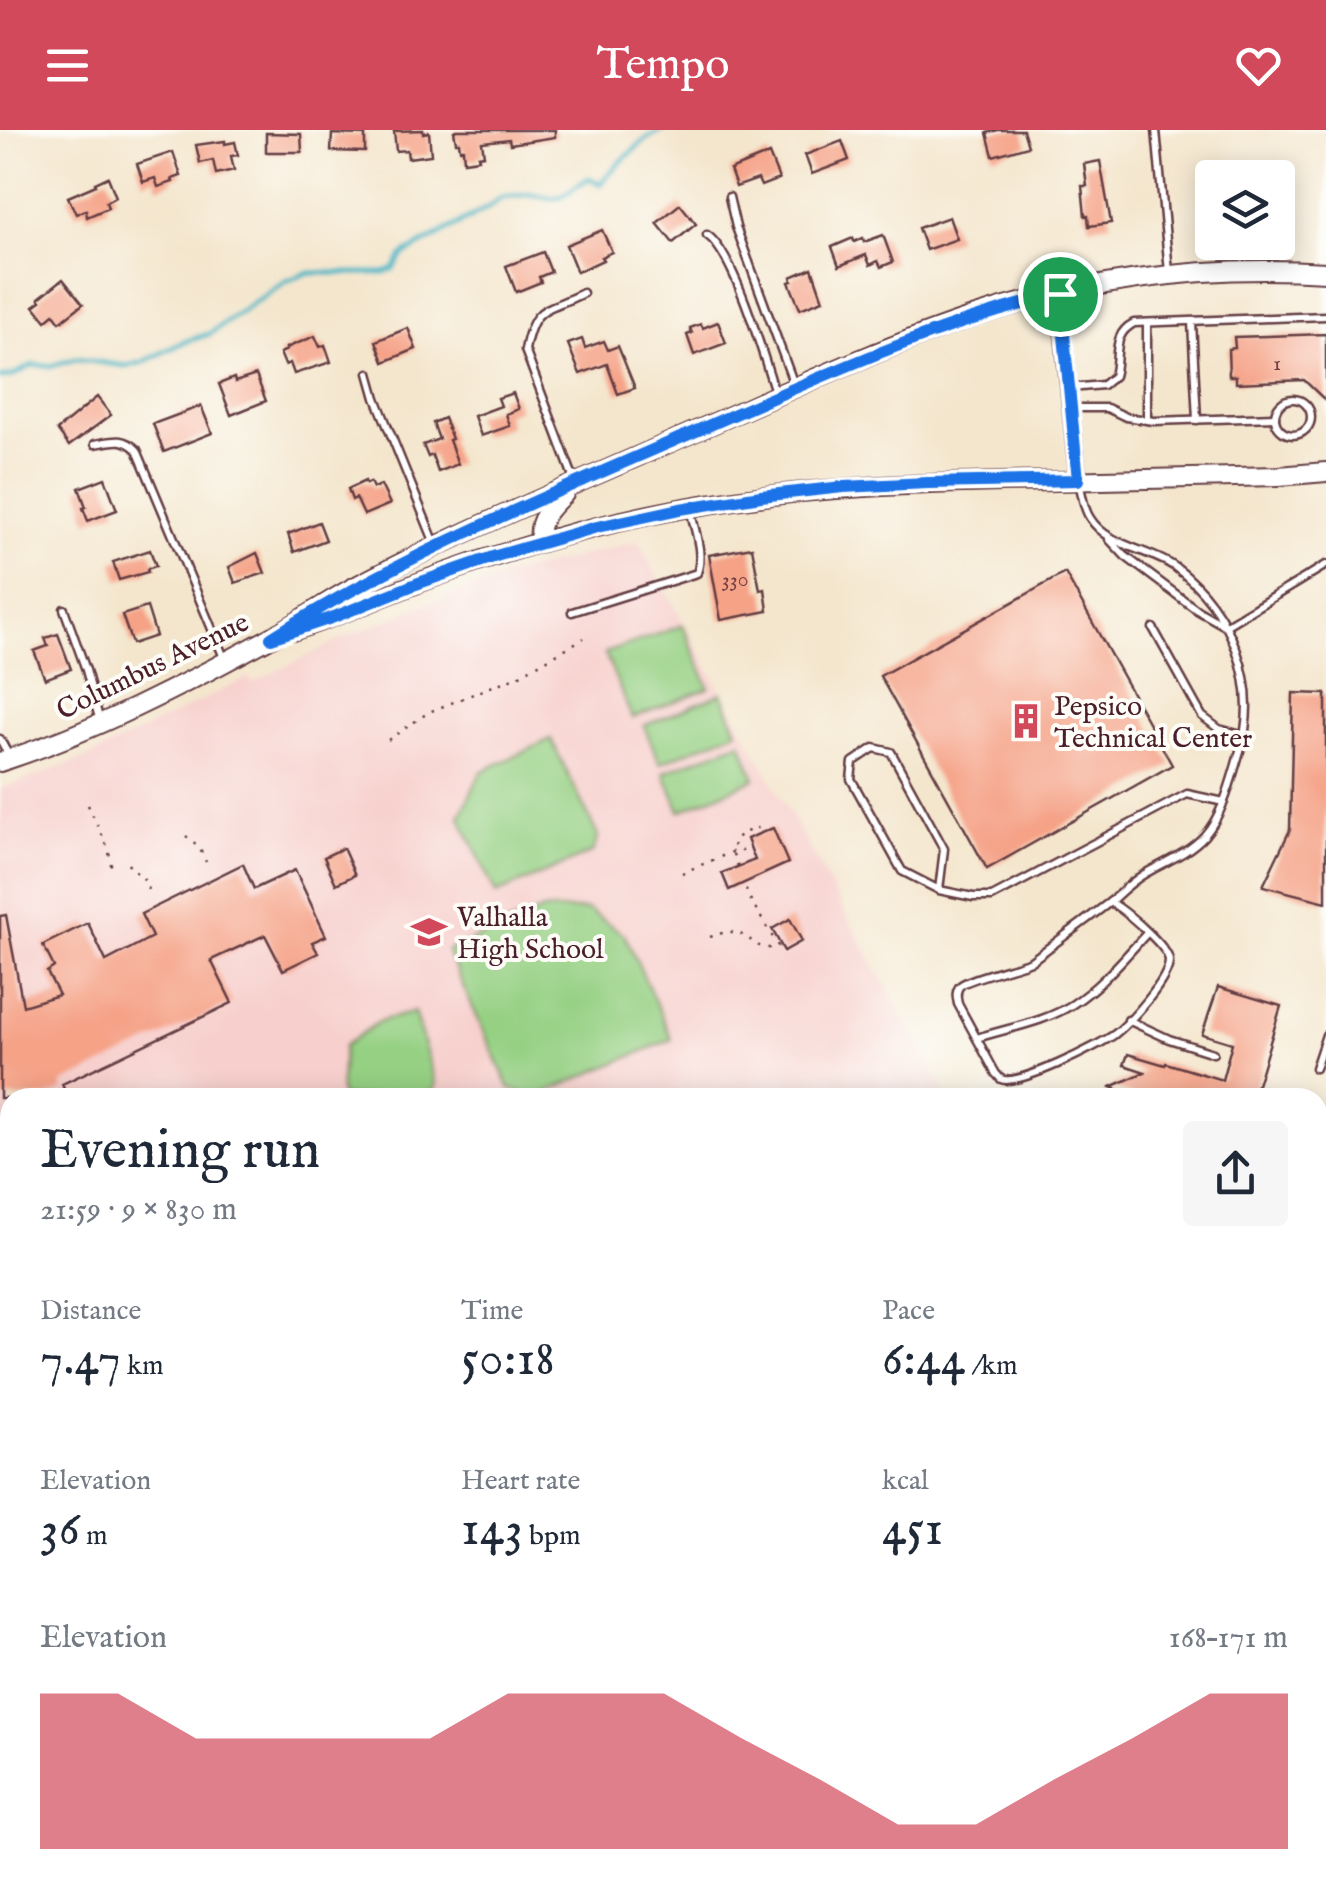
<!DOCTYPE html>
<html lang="en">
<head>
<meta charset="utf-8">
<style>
	:root { --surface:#fff; --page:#f6f6f7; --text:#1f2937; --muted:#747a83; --accent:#d1495b }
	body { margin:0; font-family:"IM FELL English",serif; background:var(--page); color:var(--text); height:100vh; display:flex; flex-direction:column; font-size:38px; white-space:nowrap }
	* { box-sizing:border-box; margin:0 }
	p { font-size:32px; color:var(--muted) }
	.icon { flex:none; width:55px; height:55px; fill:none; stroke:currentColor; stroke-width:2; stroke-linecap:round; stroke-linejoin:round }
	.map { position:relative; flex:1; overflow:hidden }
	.details { position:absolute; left:0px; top:958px; width:1328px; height:812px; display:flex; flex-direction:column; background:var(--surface); border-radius:30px 30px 0 0; box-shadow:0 5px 25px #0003 }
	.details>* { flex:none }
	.fabs { position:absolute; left:1195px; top:30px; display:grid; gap:20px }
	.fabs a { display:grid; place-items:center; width:100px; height:100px; border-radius:10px; background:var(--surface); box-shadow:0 5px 25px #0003; font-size:50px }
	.pin { position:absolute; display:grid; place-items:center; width:85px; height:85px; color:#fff; margin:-42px; border:5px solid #fff; border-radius:50%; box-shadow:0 2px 10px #0007 }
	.round { display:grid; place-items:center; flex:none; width:105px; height:105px; border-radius:10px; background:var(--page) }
	.headline { display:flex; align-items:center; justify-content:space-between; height:170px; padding:0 40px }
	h1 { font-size:55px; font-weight:600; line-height:75px }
	.stats { display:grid; grid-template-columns:repeat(3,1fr); gap:15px; height:170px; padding:10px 40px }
	.stats div { display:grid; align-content:center }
	.stats b { font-size:50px; font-weight:600 }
	.stats small { font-size:28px; font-weight:400 }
	.stats p { font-size:28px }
	.chart { height:280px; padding:20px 40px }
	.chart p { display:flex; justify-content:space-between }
	.chart svg { width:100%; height:180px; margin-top:10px; fill:var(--accent); opacity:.7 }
	header { display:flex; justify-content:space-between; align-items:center; height:130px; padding:0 40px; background:var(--accent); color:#fff; font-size:45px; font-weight:600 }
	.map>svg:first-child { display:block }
	.built { fill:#f7d0cd }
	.green { fill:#95d083; stroke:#707857; stroke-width:2.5 }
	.water { fill:#49b5c5; stroke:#4a6a78; stroke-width:2.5 }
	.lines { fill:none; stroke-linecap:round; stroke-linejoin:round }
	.stream { stroke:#49b5c5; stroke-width:5 }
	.building { fill:#f5a287 }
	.service-casing { stroke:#643d43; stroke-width:11 }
	.minor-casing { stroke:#643d43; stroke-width:19 }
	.tertiary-casing { stroke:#643d43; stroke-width:22 }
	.path { stroke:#643d43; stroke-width:2.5; stroke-dasharray:2.5 8; stroke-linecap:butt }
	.service { stroke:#fff; stroke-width:6 }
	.minor { stroke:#fff; stroke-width:14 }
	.tertiary { stroke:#fff; stroke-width:18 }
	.route-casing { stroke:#fff; stroke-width:20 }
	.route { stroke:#1a73e8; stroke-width:12 }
	.labels { text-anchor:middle; stroke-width:8; stroke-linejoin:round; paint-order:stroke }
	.number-label { font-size:22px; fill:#754042 }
	.street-label { font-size:28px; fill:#4a1f2b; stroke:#fdfcf7 }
	.poi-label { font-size:28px; fill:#4a1f2b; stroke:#fdfcf7; text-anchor:start }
</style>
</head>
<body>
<header><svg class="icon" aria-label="menu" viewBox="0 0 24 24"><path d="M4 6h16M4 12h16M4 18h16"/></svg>Tempo<svg class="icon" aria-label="heart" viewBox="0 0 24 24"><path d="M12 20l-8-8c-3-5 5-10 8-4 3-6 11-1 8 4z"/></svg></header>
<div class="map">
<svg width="1326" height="1768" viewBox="0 0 1326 1768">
	<rect width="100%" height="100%" fill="#fdfcf7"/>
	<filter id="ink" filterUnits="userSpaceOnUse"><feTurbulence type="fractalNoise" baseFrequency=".01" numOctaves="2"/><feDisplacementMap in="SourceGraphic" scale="20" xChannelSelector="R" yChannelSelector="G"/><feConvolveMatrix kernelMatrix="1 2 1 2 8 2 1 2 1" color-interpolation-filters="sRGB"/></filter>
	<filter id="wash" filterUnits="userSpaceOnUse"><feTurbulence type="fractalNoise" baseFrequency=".0048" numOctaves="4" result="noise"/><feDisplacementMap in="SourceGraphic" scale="40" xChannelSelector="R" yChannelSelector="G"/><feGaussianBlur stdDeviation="2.25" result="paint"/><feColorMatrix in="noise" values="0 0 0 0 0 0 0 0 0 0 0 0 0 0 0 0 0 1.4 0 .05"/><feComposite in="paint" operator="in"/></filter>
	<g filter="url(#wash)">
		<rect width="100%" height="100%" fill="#f4e6cd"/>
		<polygon class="built" points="638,411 948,967 10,968 10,1354 0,1356 0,659 89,627 249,547 252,553 335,512 408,481 509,445"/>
		<g class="green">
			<polygon points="683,495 709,558 632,588 605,523"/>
			<polygon points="722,563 737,601 660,633 644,596"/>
			<polygon points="551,609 598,706 593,722 496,764 460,687 481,642"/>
			<polygon points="741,612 755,649 680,681 664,642"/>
			<polygon points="543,780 588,780 625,805 672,909 535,967 510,959 447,821"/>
			<polygon points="414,882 436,955 430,967 342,967 340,961 344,916 380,891"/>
			<polygon points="10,1147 10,1371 4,1373 0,1370 0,1150"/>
		</g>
		<polygon class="water" points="10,1673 10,1760 465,1760 460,1768 0,1768 0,1674"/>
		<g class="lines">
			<polyline class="stream" points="0,248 12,246 33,235 51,236 75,229 126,236 141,233 184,212 209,204 286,151 307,143 384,143 394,139 403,125 489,77 502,67 531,64 553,68 562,66 589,48 601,54 615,37 645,10 661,0"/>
		</g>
		<g id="blocks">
			<g class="building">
				<polygon points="423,0 423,3 429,2 431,25 408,28 407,20 396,21 394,1"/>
				<polygon points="457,0 555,0 555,7 510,14 509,9 482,12 484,25 478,26 479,29 464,31 463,19 460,19 459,12 456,12 454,1"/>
				<polygon points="998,0 1023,0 1028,16 993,26 987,3"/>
				<polygon points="266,3 301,4 302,22 266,22"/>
				<polygon points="332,4 365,5 365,22 331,21"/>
				<polygon points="225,11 225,14 235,12 238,25 231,26 234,40 216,44 213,30 200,33 196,15"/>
				<polygon points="842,11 849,30 812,44 805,25"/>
				<polygon points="173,22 181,46 172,49 173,52 158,57 155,48 143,52 137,34"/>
				<polygon points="769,24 779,49 761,56 758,49 736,57 730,40"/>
				<polygon points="1100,31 1111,93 1089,96 1088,86 1085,86 1082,56 1087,56 1084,34"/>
				<polygon points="108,47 116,67 106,72 108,78 87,87 86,80 76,84 68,67 96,55 95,53"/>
				<polygon points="680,74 696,94 673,113 657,93"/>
				<polygon points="949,87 957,109 926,120 918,98"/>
				<polygon points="602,100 612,122 601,127 603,130 577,142 566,115"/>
				<polygon points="883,105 893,132 881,137 878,131 870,135 866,125 839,136 832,117 853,108 854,112 863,108 864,112"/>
				<polygon points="543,122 551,142 539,147 541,152 516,162 506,136"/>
				<polygon points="812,138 823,170 800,179 789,152 792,151 791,147"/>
				<polygon points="63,149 83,174 60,192 54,184 46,191 34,176 41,171 39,168"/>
				<polygon points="718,192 726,213 694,225 687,205 692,203 690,198 701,194 703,198"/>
				<polygon points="408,198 416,219 384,232 376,211"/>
				<polygon points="1326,204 1326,271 1304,250 1236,253 1236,246 1229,246 1228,219 1235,218 1234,207"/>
				<polygon points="315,206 320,217 325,215 331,232 294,244 290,233 285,235 280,223 287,220 286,218"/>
				<polygon points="582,209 585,218 604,211 608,220 618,216 635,258 618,264 607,234 580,244 568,214"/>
				<polygon points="256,245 266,271 231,285 219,254 234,248 235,252"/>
				<polygon points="513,263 519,279 506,284 510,296 481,306 474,286 501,276 498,268"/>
				<polygon points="97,267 111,285 69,316 57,300"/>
				<polygon points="201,276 212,303 164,322 153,294"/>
				<polygon points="444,288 452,309 449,310 458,334 438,342 432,325 428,327 423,315 439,309 433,293"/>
				<polygon points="105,348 117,380 88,391 83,378 86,377 79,358"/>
				<polygon points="365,351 366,354 370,352 373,358 381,355 390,374 364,385 356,368 352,370 348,359"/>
				<polygon points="319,392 326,410 294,422 288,404"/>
				<polygon points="752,417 760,460 765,459 768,481 721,490 709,425"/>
				<polygon points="150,420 156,436 147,439 148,442 119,450 113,432"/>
				<polygon points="257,423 265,443 235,453 229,437"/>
				<polygon points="1065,443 1172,635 987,739 880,546"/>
				<polygon points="147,477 156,506 132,514 122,485"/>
				<polygon points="58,504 71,539 45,549 34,521 48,516 45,508"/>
				<polygon points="1293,563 1326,564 1326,772 1263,756 1290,700"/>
				<polygon points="773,698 788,733 729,760 722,743 755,730 747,709"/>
				<polygon points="343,718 355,745 336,754 324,727"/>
				<polygon points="243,734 254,759 295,740 326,806 312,812 318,823 283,840 265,805 211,830 232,873 62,954 64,959 46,968 0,968 0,786 6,785 23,876 59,865 47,842 54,837 43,815 88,793 106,831 152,807 141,784"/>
				<polygon points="790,789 802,811 784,821 772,799"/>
				<polygon points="1218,857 1281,876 1253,968 1141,968 1111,957 1145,942 1124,935 1128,924 1165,935 1166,933 1222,950 1232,913 1202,904"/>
			</g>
		</g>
	</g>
	<g filter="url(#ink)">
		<use href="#blocks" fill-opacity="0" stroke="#643d43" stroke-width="2.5"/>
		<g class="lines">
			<defs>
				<g id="service">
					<polyline points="1156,0 1169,142"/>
					<polyline points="729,67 736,97 793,252"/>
					<path d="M707 105C735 124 764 229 776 265"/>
					<polyline points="1192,192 1197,290"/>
					<polyline points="1147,193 1147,290"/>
					<polyline points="369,243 376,268 436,416"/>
					<path d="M1070 258 1103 255 1114 246C1120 225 1111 205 1134 193L1326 186"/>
					<circle cx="1293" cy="287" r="18"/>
					<polyline points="1074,278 1107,278 1126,287 1154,291 1275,287"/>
					<path d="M95 314C113 311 123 306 137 320L225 530"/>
					<path d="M575 352 525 220C534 173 546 182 583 163"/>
					<path d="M1079 352C1082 363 1083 378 1090 388 1107 416 1149 419 1175 437 1231 478 1261 555 1240 621 1231 650 1224 683 1204 706 1188 723 1167 731 1146 743 1132 751 1122 761 1110 772"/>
					<polyline points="1109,409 1125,426 1197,480 1225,496 1326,435"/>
					<polyline points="64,479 86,540 100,592"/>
					<path d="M572 482 697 443C704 424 695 402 691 382"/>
					<polyline points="1153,498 1202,586 1219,599 1245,606"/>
					<polyline points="0,609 9,626"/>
					<polyline points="939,760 944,719 891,622 874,618 853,632 851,649 902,741 939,760 973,767 992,767 1187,664 1224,672"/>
					<path d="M1110 772C1123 779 1169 817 1169 831 1169 850 1130 892 1115 904 1100 915 1017 957 1001 949 999 948 998 945 996 944L958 874C957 868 955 863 959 857 964 849 1017 837 1031 831Z"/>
					<polyline points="1128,890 1169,909 1213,923"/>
					<path d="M977 908C1008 898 1046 892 1073 874 1102 855 1124 828 1147 803"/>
					<polyline points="1315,938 1326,905"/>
				</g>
				<g id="minor">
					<polyline points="1059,164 1078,350"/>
					<polyline points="0,1612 10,1609"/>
					<polyline points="1082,1760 1086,1768"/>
					<polyline points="1270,1760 1274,1768"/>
					<polyline points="743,1768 745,1760"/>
					<polyline points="1210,1768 1226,1760"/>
				</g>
				<g id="tertiary">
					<path d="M541 412C535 392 550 377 564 364"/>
					<path d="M295 500C343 484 389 463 437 446 506 421 577 400 649 385 786 356 919 353 1058 351 1132 349 1205 348 1279 346L1326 342"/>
					<path d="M0 632C93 602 182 556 268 509 299 493 327 471 358 455 466 399 578 353 689 304 783 263 878 218 976 186 1089 150 1207 134 1326 142"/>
				</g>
			</defs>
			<use href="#service" class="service-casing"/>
			<use href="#minor" class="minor-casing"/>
			<use href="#tertiary" class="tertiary-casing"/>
			<g class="path">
				<polyline points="388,610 429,582 520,545 584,508"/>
				<polyline points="88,675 109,720 110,733 116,741"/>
				<polyline points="186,706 200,719 206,732"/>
				<polyline points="128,734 131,739 143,747 148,760"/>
				<polyline points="738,736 732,722 735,709 743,703 760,697 763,703"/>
				<polyline points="682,743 732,722 751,720"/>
				<path d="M710 807C740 796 739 804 764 819L778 816 747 764 745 753"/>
			</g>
			<use href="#service" class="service"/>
			<use href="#minor" class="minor"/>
			<use href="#tertiary" class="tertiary"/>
		</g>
	</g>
	<g class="lines" filter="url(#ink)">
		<defs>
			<path id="route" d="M1060 164 1078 350 928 353 843 357 761 366 680 379 597 397 496 426 416 454 334 487 271 508C399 427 540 369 678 309 803 255 927 196 1060 164Z"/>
		</defs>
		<use href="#route" class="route-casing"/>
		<use href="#route" class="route"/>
	</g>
	<defs>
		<symbol id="building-bare" viewBox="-9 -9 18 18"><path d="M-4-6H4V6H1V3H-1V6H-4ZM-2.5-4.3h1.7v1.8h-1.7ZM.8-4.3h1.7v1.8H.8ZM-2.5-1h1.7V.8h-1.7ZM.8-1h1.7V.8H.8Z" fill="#d1495b" stroke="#fdfcf7" stroke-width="2.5" paint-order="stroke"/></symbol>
		<symbol id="school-bare" viewBox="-9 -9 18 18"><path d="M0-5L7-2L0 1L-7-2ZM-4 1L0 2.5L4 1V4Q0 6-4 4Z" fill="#d1495b" stroke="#fdfcf7" stroke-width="2.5" paint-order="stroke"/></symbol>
	</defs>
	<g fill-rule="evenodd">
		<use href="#building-bare" x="1001" y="566" width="50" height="50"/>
		<use href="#school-bare" x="404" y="777" width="50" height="50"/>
	</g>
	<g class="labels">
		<g class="number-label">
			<text x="1277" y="240">1</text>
			<text x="735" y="456">330</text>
		</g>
		<g class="street-label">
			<text transform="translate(152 535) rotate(-26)" y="10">Columbus Avenue</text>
		</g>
		<g class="poi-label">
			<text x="1054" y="585">Pepsico<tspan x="1054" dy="32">Technical Center</tspan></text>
			<text x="457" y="796">Valhalla<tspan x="457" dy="32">High School</tspan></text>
		</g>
	</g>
</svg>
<div class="fabs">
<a><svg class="icon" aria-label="layers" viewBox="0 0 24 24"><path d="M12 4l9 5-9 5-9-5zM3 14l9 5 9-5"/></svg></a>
</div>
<div class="pin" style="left:1060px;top:164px;background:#1e9e55"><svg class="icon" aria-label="arrive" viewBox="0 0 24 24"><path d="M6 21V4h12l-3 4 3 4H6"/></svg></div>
<section class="details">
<div class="headline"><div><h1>Evening run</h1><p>21:59 · 9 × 830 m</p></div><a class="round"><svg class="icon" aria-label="share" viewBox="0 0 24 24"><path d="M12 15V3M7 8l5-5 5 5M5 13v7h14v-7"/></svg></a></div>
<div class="stats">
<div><p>Distance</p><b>7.47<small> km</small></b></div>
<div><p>Time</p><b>50:18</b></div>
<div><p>Pace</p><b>6:44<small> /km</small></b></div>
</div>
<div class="stats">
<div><p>Elevation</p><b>36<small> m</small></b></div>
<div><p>Heart rate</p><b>143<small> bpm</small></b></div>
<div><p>kcal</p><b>451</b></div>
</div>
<div class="chart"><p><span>Elevation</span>168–171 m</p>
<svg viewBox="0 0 160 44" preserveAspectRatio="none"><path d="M0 44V6L10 6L20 17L30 17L40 17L50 17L60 6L70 6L80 6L90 17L100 27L110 38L120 38L130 27L140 17L150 6L160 6V44z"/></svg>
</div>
</section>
</div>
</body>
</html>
